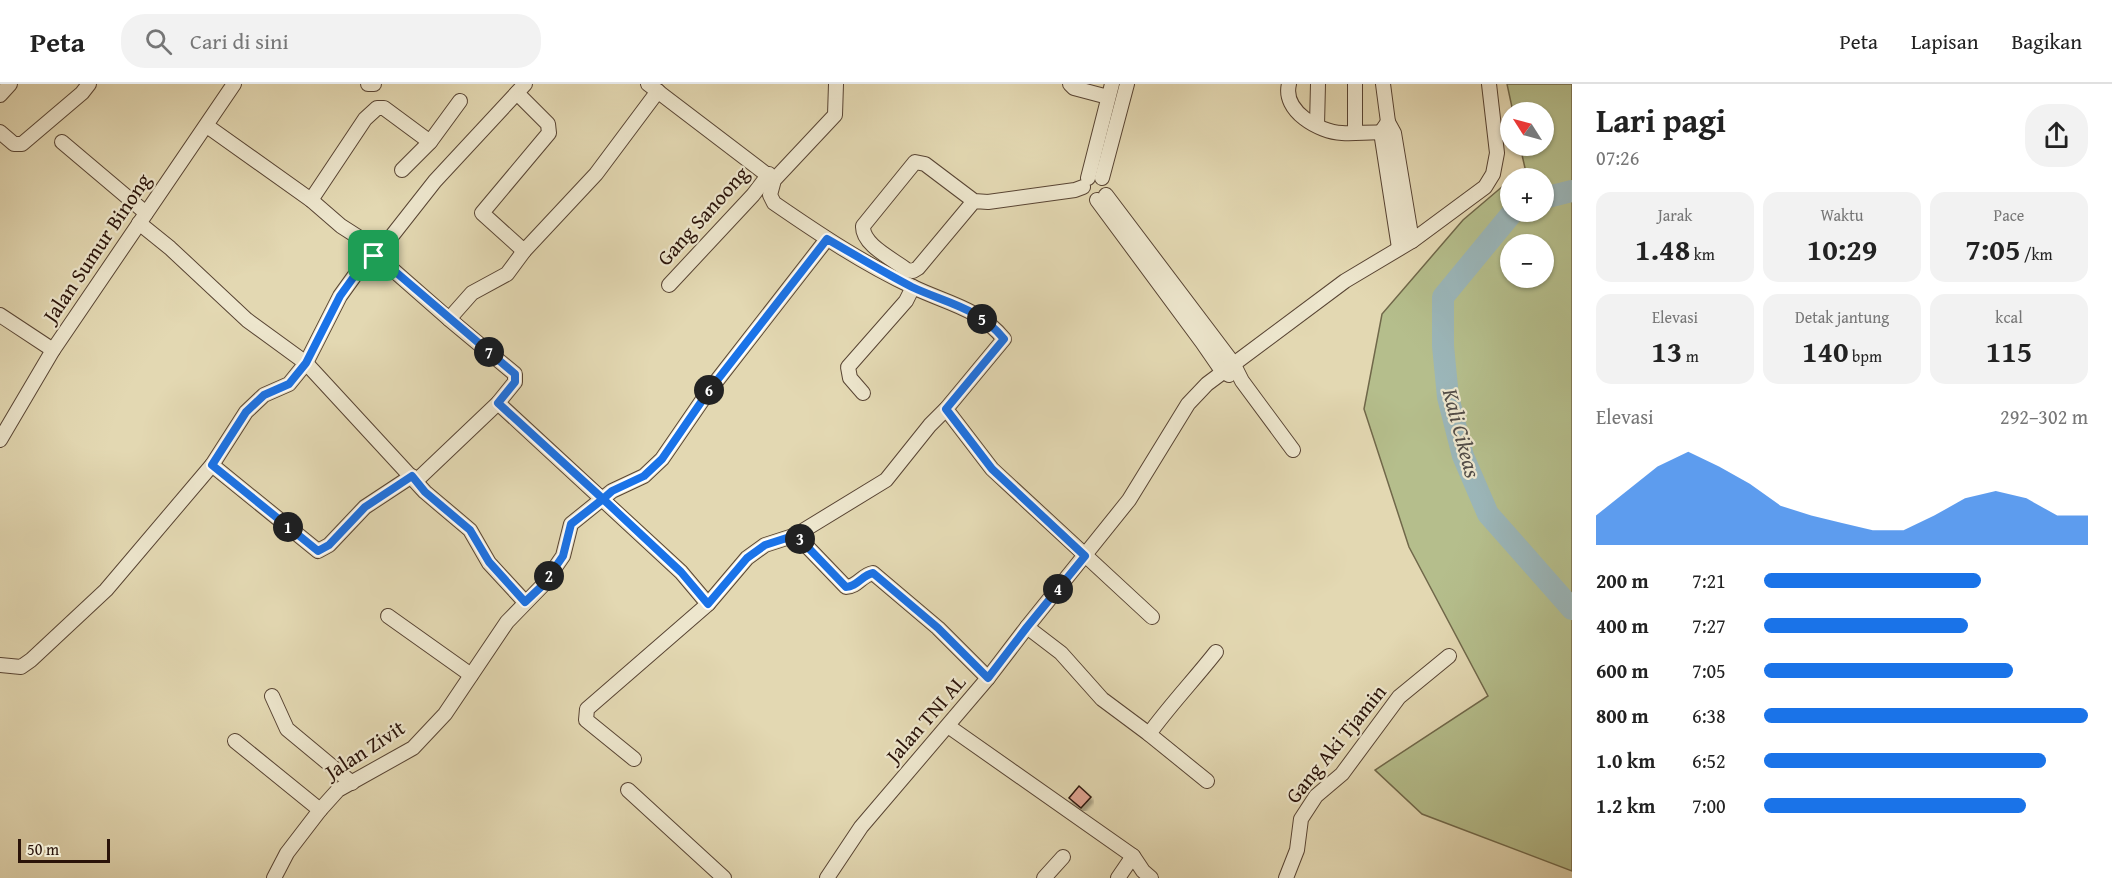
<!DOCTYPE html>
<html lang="id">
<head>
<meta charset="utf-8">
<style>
	:root { --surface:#fff; --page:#f2f2f2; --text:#222; --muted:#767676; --line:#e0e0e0; --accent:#1a73e8 }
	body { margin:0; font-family:"Gentium Book Plus",serif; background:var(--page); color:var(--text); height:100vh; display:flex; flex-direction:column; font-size:22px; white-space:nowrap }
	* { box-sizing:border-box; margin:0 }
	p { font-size:20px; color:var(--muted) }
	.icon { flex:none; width:33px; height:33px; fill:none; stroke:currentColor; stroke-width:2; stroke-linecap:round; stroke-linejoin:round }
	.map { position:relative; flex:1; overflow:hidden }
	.panel { display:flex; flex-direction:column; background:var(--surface); width:540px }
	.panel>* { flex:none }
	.needle { width:39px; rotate:306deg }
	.buttons { position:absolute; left:1500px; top:18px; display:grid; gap:12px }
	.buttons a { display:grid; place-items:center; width:54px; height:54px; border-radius:50%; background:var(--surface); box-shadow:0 2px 4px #0004; font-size:30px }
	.scale { position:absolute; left:18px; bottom:15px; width:92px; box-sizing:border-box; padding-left:6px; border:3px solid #2a1309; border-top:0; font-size:16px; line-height:21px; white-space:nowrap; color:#2a1309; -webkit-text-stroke:4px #ede6cd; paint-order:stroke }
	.pin { position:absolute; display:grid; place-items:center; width:51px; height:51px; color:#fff; margin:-26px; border-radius:12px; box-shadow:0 3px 9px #0006 }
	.km { position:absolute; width:30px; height:30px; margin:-15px; border-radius:50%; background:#222; color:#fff; font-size:16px; line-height:30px; text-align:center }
	.round { display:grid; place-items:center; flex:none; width:63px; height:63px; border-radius:24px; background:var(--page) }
	.overview { display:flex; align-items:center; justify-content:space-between; height:102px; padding:0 24px }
	h1 { font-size:33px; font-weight:700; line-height:45px }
	.figures { display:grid; grid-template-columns:repeat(3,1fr); gap:9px; height:102px; padding:6px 24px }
	.figures div { display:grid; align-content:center; border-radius:15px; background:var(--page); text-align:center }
	.figures b { font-size:30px; font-weight:700 }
	.figures small { font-size:16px; font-weight:400 }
	.figures p { font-size:16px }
	.chart { height:168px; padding:12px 24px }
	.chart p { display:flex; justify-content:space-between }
	.chart svg { width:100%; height:108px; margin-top:6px; fill:var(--accent); opacity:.7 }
	ul { padding:0 24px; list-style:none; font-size:20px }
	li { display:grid; grid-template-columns:96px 72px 1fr; align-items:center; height:45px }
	li i { height:15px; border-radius:8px; background:var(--accent) }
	header { display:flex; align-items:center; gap:36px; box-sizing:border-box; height:84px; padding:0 30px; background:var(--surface); border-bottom:2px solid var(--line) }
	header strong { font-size:28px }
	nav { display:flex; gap:33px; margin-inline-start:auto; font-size:21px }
	.search { width:420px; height:54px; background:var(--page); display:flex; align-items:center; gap:15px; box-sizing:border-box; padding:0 21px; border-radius:24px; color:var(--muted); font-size:22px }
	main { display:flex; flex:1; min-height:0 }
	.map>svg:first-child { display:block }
	.green { fill:#b5be8c; stroke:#70684a; stroke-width:1.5; fill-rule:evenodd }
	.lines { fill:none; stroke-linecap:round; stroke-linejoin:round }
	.river { stroke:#9bb6b9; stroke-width:22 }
	.building { fill:#e1a492; stroke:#2a1309; stroke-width:1.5; filter:url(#shadow) }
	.minor-casing { stroke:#584433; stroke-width:16 }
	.minor { stroke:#ede6cd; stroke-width:14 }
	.route-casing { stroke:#fff; stroke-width:12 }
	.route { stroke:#1a73e8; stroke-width:8 }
	.labels { text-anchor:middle; stroke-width:4.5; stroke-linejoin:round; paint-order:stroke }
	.street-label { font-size:21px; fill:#2a1309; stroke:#ede6cd }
	.water-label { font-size:22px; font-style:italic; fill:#524c47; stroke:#ede6cd }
</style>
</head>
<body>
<header>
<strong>Peta</strong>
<div class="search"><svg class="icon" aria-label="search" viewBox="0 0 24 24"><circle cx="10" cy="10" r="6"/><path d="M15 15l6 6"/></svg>Cari di sini</div>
<nav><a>Peta</a><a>Lapisan</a><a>Bagikan</a></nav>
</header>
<main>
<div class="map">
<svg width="1572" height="794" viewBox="0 0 1572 794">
	<defs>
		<filter id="shadow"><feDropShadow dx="2.5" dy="4.5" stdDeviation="1.5" flood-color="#0004"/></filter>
	</defs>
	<rect width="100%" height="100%" fill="#e3d8b2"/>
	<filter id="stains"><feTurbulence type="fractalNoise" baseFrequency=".00333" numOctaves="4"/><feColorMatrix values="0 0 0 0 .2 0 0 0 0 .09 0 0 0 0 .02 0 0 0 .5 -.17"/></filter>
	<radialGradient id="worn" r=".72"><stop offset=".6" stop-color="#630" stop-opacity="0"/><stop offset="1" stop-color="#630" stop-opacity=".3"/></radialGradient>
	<path class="green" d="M1507 0H1572V787L1422 730 1375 686 1488 612 1409 463 1364 325 1382 230 1463 136 1510 96V128H1544V94H1513L1525 84 1520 62H1544V28H1513ZM1510 160H1544V194H1510Z"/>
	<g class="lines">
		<g class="river">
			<polyline points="1544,114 1572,107"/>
			<polyline points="1513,128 1443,213 1443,262 1448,313 1463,372 1488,430 1572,525"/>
		</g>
	</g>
	<polygon class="building" points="1079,702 1091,713 1081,724 1069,714"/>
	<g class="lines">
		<defs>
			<g id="minor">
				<polyline points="368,0 374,0"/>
				<polyline points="648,0 774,96"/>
				<polyline points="1070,0 1074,4 1108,13"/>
				<path d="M1289 0C1282 27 1319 48 1342 49 1358 50 1374 47 1390 49"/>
				<polyline points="1355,0 1355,48"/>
				<polyline points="1383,0 1388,38"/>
				<polyline points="517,9 548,40 549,49 482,129 524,167 596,90 658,7"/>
				<polyline points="0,11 10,0"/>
				<polyline points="1317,41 1318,0"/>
				<polyline points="207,42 311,116 341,142 380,167"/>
				<polyline points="0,48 14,60 22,60 82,9 89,0"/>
				<polyline points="62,58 146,129"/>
				<polyline points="402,86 430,58"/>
				<polyline points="1088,94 1112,0"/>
				<polyline points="1102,94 1127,0"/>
				<polyline points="1106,111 1233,279 1242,297 1293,366"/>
				<polyline points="311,116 365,35 377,24 384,24 430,58 460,17"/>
				<polyline points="1097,116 1202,258 1222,287 1229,291"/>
				<path d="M974 117 918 184 913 187 907 186C893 175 862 161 863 142L915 78 925 80 974 117 988 118 1075 106 1083 103"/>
				<polyline points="139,139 170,164 247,236 306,279 425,408 470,446 489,479 525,518"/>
				<polyline points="1399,164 1381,48 1388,38 1394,49 1412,157"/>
				<polyline points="374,172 384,178 449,235 515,290 515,298 498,319 416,397"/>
				<polyline points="669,201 753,111 769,90"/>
				<polyline points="0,231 53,266"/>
				<polyline points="449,235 472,209 507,190 524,167"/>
				<polyline points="863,309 850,294 848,283 906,217 913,203"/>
				<polyline points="498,319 681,488 708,520"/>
				<polyline points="946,325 992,385 1152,533"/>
				<polyline points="0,356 53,266 234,0"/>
				<polyline points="212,381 318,467 329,461 365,423 412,392"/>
				<path d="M796 451 846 503C857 503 862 491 873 489L938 544 988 594"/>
				<polyline points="388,532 471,591"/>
				<polyline points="1027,543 1061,569 1102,615 1149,650 1207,697"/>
				<polyline points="0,581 21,583 31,576 106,506 212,381 246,328 264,311 289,300 306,279 340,212 363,180 380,167 435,97 525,0"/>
				<polyline points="272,612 287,645 352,699"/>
				<polyline points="948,642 1133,772 1143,787 1151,794"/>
				<path d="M1149 650C1170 621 1194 596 1216 568"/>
				<polyline points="235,657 320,726"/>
				<path d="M634 675 586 636 587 625 708 520 747 474 765 461 796 451 886 396 930 341 946 325 1004 255C979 224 946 219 913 203 864 180 819 150 774 119L770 111 774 96 835 31 836 0"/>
				<polyline points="628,706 724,794"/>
				<polyline points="274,794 287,769 320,726 338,706 413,664 445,630 507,538 543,501 563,472 571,440 612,407 644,392 662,375 708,308 827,155"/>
				<polyline points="827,794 861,743 988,594 1027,543 1129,416 1188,320 1207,300 1345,197 1412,157 1485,103 1493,90 1497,69 1489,0"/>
				<polyline points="1044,794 1063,773"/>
				<polyline points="1118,794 1133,772"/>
				<polyline points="1286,794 1297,766 1301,735 1316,712 1342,690 1399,613 1449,572"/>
			</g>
		</defs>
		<use href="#minor" class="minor-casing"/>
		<use href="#minor" class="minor"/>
	</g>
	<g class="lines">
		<defs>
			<path id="route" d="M374 172 363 180 340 212 306 279 289 300 264 311 246 328 212 381 318 467 329 461 365 423 412 392 425 408 470 446 489 478 525 518 543 501 563 472 571 440 603 415 681 488 708 520 747 474 765 461 796 451 846 503C857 503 862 491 873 489L938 544 988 594 1027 543 1085 472 992 385 946 325 1004 255C978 223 946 219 912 203 883 188 855 171 827 155L708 308 662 375 644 392 612 407 603 415 498 319 515 298V290L384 178 374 172"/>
		</defs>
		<use href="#route" class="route-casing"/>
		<use href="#route" class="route"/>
	</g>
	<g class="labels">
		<g class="street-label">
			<text transform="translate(703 132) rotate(-48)" y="7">Gang Sanoong</text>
			<text transform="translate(97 164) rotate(-56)" y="7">Jalan Sumur Binong</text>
			<text transform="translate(926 635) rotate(-49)" y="7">Jalan TNI AL</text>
			<text transform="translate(1336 660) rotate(-51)" y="7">Gang Aki Tjamin</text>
			<text transform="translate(365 666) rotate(-33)" y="7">Jalan Zivit</text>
		</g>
		<g class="water-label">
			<text transform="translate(1462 349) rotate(75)" y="8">Kali Cikeas</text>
		</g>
	</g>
	<rect width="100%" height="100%" filter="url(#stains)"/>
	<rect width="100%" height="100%" fill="url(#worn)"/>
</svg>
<div class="buttons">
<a><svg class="needle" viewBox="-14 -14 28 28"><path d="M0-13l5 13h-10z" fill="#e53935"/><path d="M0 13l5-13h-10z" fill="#767676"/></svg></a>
<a>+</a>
<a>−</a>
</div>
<div class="scale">50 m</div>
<div class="pin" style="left:374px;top:172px;background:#1e9e55"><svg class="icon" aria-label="arrive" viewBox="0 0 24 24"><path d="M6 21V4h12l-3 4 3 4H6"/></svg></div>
<b class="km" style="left:288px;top:443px">1</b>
<b class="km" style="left:549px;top:492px">2</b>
<b class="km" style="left:800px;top:455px">3</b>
<b class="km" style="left:1058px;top:505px">4</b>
<b class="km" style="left:982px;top:235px">5</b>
<b class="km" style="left:709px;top:306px">6</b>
<b class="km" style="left:489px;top:268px">7</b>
</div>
<section class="panel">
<div class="overview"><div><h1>Lari pagi</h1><p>07:26</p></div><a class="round"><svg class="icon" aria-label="share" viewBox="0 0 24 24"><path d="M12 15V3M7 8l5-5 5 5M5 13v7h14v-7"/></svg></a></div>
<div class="figures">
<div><p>Jarak</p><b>1.48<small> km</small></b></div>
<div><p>Waktu</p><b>10:29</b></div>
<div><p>Pace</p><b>7:05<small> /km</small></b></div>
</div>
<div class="figures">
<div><p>Elevasi</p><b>13<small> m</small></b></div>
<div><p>Detak jantung</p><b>140<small> bpm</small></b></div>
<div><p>kcal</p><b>115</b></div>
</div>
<div class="chart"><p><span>Elevasi</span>292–302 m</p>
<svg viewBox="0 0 160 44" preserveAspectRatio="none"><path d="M0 44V32L10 22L20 12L30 6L40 12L50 19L60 28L70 32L80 35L90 38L100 38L110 32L120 25L130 22L140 25L150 32L160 32V44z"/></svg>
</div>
<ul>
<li><b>200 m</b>7:21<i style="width:67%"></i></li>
<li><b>400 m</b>7:27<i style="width:63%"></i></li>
<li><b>600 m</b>7:05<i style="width:77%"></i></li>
<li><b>800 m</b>6:38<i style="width:100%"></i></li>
<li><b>1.0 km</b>6:52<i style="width:87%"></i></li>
<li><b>1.2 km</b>7:00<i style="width:81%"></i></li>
</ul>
</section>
</main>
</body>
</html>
